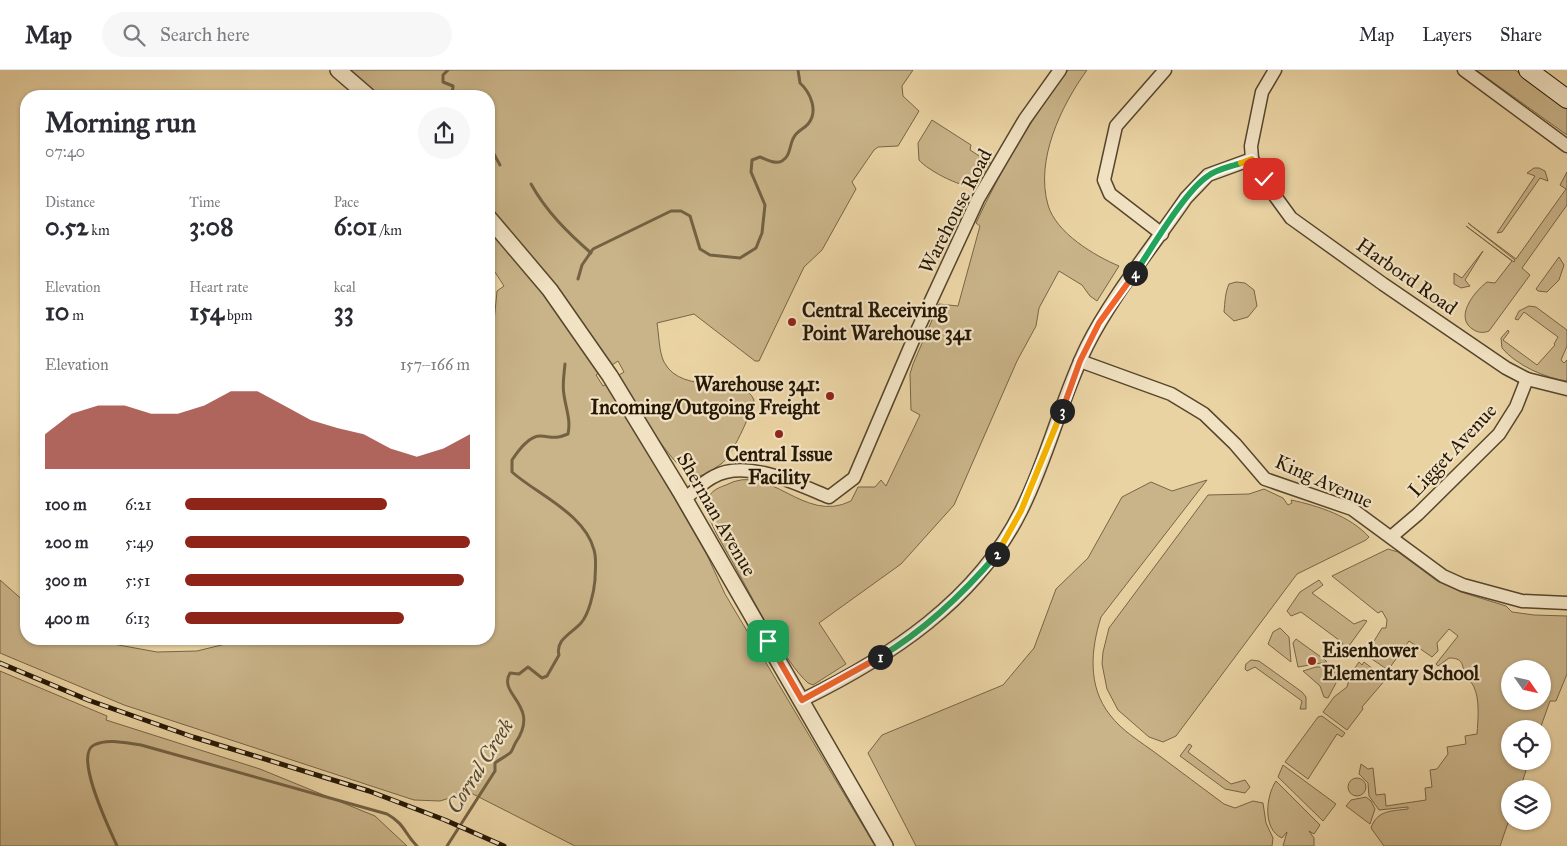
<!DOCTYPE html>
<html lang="en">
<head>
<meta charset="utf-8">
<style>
	:root { --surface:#fff; --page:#f7f7f7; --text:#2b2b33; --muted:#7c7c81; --line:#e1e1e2; --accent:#8f2418 }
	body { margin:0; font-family:"IM FELL Great Primer",serif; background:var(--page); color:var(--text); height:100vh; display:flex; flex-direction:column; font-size:19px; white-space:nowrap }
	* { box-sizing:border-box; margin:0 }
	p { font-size:16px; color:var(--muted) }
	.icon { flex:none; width:28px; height:28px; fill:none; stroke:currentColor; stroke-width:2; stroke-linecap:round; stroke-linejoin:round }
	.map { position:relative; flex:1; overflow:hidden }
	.sheet { position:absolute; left:20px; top:20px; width:475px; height:555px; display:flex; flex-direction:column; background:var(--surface); border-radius:20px; box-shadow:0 1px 4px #0004 }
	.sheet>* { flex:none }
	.needle { width:32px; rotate:124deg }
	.tools { position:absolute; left:1501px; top:590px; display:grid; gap:10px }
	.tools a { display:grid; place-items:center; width:50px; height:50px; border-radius:50%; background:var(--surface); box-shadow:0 1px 4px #0004; font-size:25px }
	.pin { position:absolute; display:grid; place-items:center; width:42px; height:42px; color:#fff; margin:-21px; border-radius:10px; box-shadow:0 2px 8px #0006 }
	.km { position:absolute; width:25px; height:25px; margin:-12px; border-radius:50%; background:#222; color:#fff; font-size:14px; line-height:25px; text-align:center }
	.round { display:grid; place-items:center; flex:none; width:52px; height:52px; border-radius:26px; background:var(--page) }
	.summary { display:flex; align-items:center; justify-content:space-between; height:85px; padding:0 25px }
	h1 { font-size:28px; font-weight:700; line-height:38px }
	.figures { display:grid; grid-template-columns:repeat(3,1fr); gap:8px; height:85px; padding:5px 25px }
	.figures div { display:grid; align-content:center }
	.figures b { font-size:25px; font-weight:700 }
	.figures small { font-size:14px; font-weight:400 }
	.figures p { font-size:14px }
	.chart { height:140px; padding:10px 25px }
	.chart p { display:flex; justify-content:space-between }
	.chart svg { width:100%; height:90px; margin-top:5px; fill:var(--accent); opacity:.7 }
	ul { padding:0 25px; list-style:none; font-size:16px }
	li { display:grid; grid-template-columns:80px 60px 1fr; align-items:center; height:38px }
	li i { height:12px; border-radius:6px; background:var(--accent) }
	header { display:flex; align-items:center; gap:30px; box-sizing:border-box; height:70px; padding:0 25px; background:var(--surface); border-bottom:1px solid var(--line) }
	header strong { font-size:24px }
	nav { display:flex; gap:28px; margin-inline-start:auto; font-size:18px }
	.search { width:350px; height:45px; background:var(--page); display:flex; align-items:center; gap:12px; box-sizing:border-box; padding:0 18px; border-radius:28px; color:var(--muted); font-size:19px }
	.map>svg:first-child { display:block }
	.green { fill:#c9b388; stroke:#776546; fill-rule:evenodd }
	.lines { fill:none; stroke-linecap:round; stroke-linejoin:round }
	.stream { stroke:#736143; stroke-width:3 }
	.minor-casing { stroke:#56462c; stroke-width:15 }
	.tertiary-casing { stroke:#56462c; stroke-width:18 }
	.secondary-casing { stroke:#251705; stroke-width:20 }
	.minor { stroke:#f1e2c3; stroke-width:12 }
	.tertiary { stroke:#f1e2c3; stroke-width:15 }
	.secondary { stroke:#f1e2c3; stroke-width:18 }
	.rail-casing { stroke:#251705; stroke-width:5 }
	.rail { stroke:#f1e2c3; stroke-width:3; stroke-dasharray:9; stroke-linecap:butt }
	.split-1-casing { stroke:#fff; stroke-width:10 }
	.split-2-casing { stroke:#fff; stroke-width:10 }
	.split-3-casing { stroke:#fff; stroke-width:10 }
	.split-4-casing { stroke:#fff; stroke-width:10 }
	.split-5-casing { stroke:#fff; stroke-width:10 }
	.split-6-casing { stroke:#fff; stroke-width:10 }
	.split-1 { stroke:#f0652b; stroke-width:6 }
	.split-2 { stroke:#22a559; stroke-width:6 }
	.split-3 { stroke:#f5b400; stroke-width:6 }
	.split-4 { stroke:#f0652b; stroke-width:6 }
	.split-5 { stroke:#22a559; stroke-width:6 }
	.split-6 { stroke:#f5b400; stroke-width:6 }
	.poi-dot { fill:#8f2418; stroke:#f1e2c3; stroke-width:2 }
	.labels { text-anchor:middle; stroke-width:4.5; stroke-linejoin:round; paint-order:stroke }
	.street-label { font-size:20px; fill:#251705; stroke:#f1e2c3 }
	.poi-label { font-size:20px; font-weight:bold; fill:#251705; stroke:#f1e2c3; text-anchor:start }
	.water-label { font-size:21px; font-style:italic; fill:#59492f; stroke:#f1e2c3 }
</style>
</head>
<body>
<header>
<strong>Map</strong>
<div class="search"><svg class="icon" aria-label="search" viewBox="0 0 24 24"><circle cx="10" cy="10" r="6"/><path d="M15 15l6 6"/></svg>Search here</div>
<nav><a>Map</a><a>Layers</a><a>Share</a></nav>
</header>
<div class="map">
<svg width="1567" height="776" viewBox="0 0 1567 776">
	<rect width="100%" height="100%" fill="#ead3a3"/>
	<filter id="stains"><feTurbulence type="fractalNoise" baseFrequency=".004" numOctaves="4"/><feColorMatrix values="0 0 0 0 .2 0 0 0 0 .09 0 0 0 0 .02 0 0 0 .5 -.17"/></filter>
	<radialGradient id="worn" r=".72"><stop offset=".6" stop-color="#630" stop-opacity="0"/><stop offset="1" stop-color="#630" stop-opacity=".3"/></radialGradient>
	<g class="green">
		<path d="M349 0H913L902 16 903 26 919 41 898 76 878 77 874 80 852 112 856 119 822 180 804 197 759 291H755L694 244 657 253C659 265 659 282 664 292 683 328 743 302 754 330 752 342 731 388 721 394 715 398 705 406 697 406 675 407 631 325 619 305L624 302 618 291 612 295 560 222 489 136V26H379Z"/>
		<path d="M1068 0H1087C1061 36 1035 90 1048 135 1056 163 1095 186 1119 196L1097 231 1090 226 1082 215 1059 201 1039 238 1036 256 1017 291 954 435 901 494 819 553 846 594 813 615 808 613C784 591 756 534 739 504 730 486 718 469 710 450 707 443 704 432 710 425 713 420 720 417 726 415 770 391 803 455 851 431L858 417H875L881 410 886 416 920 345 911 340 910 304 913 294 939 234 958 236 980 156 976 153C1001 99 1032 48 1068 0Z"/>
		<polygon points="1476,0 1515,0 1567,38 1567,65"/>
		<path d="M932 50 971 75 970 80 992 94C989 101 985 111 979 115 967 122 927 100 919 90L918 73Z"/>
		<polygon points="1534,98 1539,98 1545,101 1548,111 1540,108 1502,162 1497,163 1535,106 1527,103"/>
		<path d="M1567 102V135L1522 198 1530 205 1489 261C1484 263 1479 263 1474 260 1453 248 1474 222 1487 212L1495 213 1512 191 1466 156 1514 192 1515 190 1468 153 1516 189 1566 119 1560 115Z"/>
		<polygon points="489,157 550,232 600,302 596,305 603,316 608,313 707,485 725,524 875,776 575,776 469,722 440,731 414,730 124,635 0,583 0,510 26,533 26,569 101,569 113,574 157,582 197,581 246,569 489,569 489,370 494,322 494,252 497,221 504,216 489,193"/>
		<polygon points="1483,181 1465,210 1470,216 1461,218 1454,214 1454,203 1462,208"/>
		<polygon points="1559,187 1564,195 1559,210 1547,222 1538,221 1536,219"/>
		<path d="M1236 212 1245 213 1254 220 1257 236 1248 247 1234 251 1224 242C1225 232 1225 223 1229 214Z"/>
		<path d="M1529 236 1536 237 1567 260V276L1561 290 1564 293 1567 290V311C1545 308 1516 295 1502 278L1501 268 1508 260 1509 262 1503 270 1537 295 1555 275 1554 274 1558 267 1524 242 1518 250 1515 249 1519 241Z"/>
		<path d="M1207 410 1101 547C1091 579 1087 616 1110 645 1122 661 1141 672 1157 684 1179 701 1202 717 1224 734L1235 738 1253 731 1263 733 1266 753 1273 768 1272 776H916L868 683 882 665 1003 615 1034 578 1056 519 1088 488 1122 427 1151 412 1172 421Z"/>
		<path d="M1264 419 1283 428 1288 435 1292 433 1291 430C1319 436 1350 446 1369 467L1366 470 1297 504 1176 666 1163 672 1149 667 1118 640 1107 619 1102 594 1103 582 1109 558 1208 425 1249 424Z"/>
		<path d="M1388 479 1398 482 1437 511 1461 522 1506 536 1512 542 1534 545 1567 546V604L1556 631H1550L1540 659H1510V691H1529L1520 719H1510V747L1500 776H1384L1371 758C1377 740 1392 741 1408 739V737L1379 740 1369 726 1368 713 1359 704 1361 694 1368 699 1373 698 1376 725 1385 724 1386 736 1426 730 1425 718 1432 717 1430 700 1437 699 1448 684 1447 677 1466 674 1465 666 1477 664C1478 650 1480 630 1474 617 1472 612 1465 608 1465 605 1462 594 1463 588 1449 588L1438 596 1436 594 1458 566 1449 559 1437 573 1438 581 1432 587 1409 571 1388 600 1369 587 1371 583 1368 581 1382 558H1386L1387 550 1382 541 1378 543 1332 506ZM1510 599H1542V631H1510Z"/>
		<polygon points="1319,510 1323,515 1312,523 1354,554 1364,550 1367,551 1343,584 1338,581 1343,573 1301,542 1291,546 1287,541 1300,522"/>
		<polygon points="1280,558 1289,567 1291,592 1268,574 1273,562"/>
		<polygon points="1296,569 1325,590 1327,592 1298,597 1293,573"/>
		<polygon points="1251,590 1259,591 1302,622 1306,627 1306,639 1300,639 1302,631 1255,597 1247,601 1245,599 1246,594"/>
		<polygon points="1359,592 1362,595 1364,592 1386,609 1362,637 1363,639 1347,660 1323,642 1334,627 1347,617 1350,605"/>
		<polygon points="1316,597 1329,597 1335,602 1336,613 1328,628 1324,627 1320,616 1303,601"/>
		<polygon points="0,601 107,646 106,650 260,699 375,746 407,776 0,776"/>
		<polygon points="1322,646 1345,663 1342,667 1337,664 1308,709 1285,692 1318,647"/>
		<polygon points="1189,674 1192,676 1188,682 1231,714 1245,710 1250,717 1245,723 1225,719 1180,686"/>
		<polygon points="1283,695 1336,734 1323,751 1278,707"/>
		<circle cx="1357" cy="717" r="9"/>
		<path d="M1276 711 1320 755 1314 764 1309 761 1314 768V776H1283L1287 762 1282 768C1262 759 1266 726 1276 711Z"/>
		<polygon points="1366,727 1371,731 1375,739 1370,754 1346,736 1351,730"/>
	</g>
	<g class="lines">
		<g class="stream">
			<polyline points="448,0 443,5 443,12 453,16 452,26"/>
			<polyline points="489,75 500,95"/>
			<path d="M531 114C546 141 567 162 591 183"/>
			<path d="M578 209 582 195 593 179 671 141H681L690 146 700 179 710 185 740 188 756 178 762 163 765 135 751 102 752 90 760 87C766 89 775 95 782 91 791 86 789 75 794 67 797 61 804 59 808 54 819 41 810 22 800 13L798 0"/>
			<path d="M117 776C110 760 73 685 94 675 108 668 126 673 141 675L387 744C405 754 404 763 417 776"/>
			<path d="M447 776 495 701V693C500 689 507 686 511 682 513 679 514 675 516 672 541 635 497 625 510 603L519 604 528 597 542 608 547 606 559 585C555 570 571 564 581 553 589 544 594 522 595 510 595 501 597 489 594 480 585 444 538 425 512 402V390C518 381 529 365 541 366 553 367 556 369 568 364 571 350 566 339 564 325 562 315 564 305 565 294"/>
		</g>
		<defs>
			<g id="minor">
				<polyline points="1275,0 1262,22 1251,76 1252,89 1275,126 1291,148 1383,214 1506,298 1527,309 1567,319"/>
				<polyline points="1464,0 1567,76"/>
				<polyline points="1162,164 1110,124 1104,110 1116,56 1165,0"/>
				<polyline points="1080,291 1171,324 1204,344 1235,374 1265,409 1352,439 1443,506 1463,515 1522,531 1567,533"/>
				<path d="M685 428C694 422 703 412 713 407 746 388 797 414 829 427L854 408 917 261 978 129 1025 49 1060 0"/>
				<polyline points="1391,467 1418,444 1499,364 1516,337 1527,309"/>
				<path d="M802 630C890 587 977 530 1021 441 1048 388 1061 329 1087 276 1112 226 1154 175 1186 128L1208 105 1252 89"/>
			</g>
			<g id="tertiary">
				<polyline points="338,0 368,26"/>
				<polyline points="489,148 550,220 610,306 680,421 885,776"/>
			</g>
			<polyline id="secondary" points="1528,0 1567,29"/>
		</defs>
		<use href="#minor" class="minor-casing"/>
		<use href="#tertiary" class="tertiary-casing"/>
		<use href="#secondary" class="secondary-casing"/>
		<use href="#minor" class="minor"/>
		<use href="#tertiary" class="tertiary"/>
		<use href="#secondary" class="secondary"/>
		<defs>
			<polyline id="rail" points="0,593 88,630 193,667 369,721 445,750 504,776"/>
		</defs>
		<use href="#rail" class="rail-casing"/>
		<use href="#rail" class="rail"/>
	</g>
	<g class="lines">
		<defs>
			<polyline id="split-1" points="768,571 802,630 880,587"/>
			<path id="split-2" d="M880 587C925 560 963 524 997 484"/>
			<polyline id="split-3" points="997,484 1021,441 1062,341"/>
			<polyline id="split-4" points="1062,341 1080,291 1099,253 1135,203"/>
			<path id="split-5" d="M1135 203C1152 178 1185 121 1208 106 1217 99 1230 97 1241 93"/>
			<polyline id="split-6" points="1241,93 1252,89 1264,109"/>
		</defs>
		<use href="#split-1" class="split-1-casing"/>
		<use href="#split-2" class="split-2-casing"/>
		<use href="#split-3" class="split-3-casing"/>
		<use href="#split-4" class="split-4-casing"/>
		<use href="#split-5" class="split-5-casing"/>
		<use href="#split-6" class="split-6-casing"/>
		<use href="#split-1" class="split-1"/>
		<use href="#split-2" class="split-2"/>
		<use href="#split-3" class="split-3"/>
		<use href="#split-4" class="split-4"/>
		<use href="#split-5" class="split-5"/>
		<use href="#split-6" class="split-6"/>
	</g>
	<g class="poi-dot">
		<circle cx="792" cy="252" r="5"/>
		<circle cx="830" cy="326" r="5"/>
		<circle cx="779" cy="364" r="5"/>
		<circle cx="1312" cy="591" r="5"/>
	</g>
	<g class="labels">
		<g class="street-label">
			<text transform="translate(955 141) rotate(-63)" y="7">Warehouse Road</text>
			<text transform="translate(1407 206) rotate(35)" y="7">Harbord Road</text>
			<text transform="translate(1452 380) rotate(-47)" y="7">Ligget Avenue</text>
			<text transform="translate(1324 411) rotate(24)" y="7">King Avenue</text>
			<text transform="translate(717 444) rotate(60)" y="7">Sherman Avenue</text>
		</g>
		<g class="poi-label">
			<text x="802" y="247">Central Receiving<tspan x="802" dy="23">Point Warehouse 341</tspan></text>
			<text x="820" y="321" text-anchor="end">Warehouse 341:<tspan x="820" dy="23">Incoming/Outgoing Freight</tspan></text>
			<text x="779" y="391" text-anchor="middle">Central Issue<tspan x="779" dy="23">Facility</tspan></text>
			<text x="1322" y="587">Eisenhower<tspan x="1322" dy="23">Elementary School</tspan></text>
		</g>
		<g class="water-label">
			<text transform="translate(480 696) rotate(-58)" y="7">Corral Creek</text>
		</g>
	</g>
	<rect width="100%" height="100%" filter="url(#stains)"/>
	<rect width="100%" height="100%" fill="url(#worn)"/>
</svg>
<div class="tools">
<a><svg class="needle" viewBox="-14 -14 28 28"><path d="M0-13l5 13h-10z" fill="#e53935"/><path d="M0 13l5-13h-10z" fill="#7c7c81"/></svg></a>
<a><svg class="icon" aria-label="locate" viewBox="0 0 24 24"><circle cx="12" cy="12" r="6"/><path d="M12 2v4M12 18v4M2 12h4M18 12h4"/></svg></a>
<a><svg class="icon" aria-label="layers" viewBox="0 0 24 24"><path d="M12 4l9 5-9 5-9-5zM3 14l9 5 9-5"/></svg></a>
</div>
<div class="pin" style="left:768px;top:571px;background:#1e9e55"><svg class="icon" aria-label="arrive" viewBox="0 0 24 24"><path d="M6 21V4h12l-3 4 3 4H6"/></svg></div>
<div class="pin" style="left:1264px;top:109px;background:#d93025"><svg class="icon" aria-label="check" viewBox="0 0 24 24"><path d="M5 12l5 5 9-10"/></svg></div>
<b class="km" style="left:880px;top:587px">1</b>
<b class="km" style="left:997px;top:484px">2</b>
<b class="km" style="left:1062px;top:341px">3</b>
<b class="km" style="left:1135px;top:203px">4</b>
<section class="sheet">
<div class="summary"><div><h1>Morning run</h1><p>07:40</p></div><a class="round"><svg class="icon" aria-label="share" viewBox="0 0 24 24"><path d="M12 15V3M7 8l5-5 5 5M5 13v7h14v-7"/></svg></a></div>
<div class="figures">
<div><p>Distance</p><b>0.52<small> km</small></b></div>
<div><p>Time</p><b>3:08</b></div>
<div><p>Pace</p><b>6:01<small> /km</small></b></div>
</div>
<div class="figures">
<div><p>Elevation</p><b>10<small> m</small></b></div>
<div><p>Heart rate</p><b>154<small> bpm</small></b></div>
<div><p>kcal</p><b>33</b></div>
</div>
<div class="chart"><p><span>Elevation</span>157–166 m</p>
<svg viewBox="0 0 160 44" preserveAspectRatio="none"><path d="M0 44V27L10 17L20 13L30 13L40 17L50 17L60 13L70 6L80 6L90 13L100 20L110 24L120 27L130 34L140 38L150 34L160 27V44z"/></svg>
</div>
<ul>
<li><b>100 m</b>6:21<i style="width:71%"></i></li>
<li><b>200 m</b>5:49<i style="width:100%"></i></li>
<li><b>300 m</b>5:51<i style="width:98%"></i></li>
<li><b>400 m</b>6:13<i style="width:77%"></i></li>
</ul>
</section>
</div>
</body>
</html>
